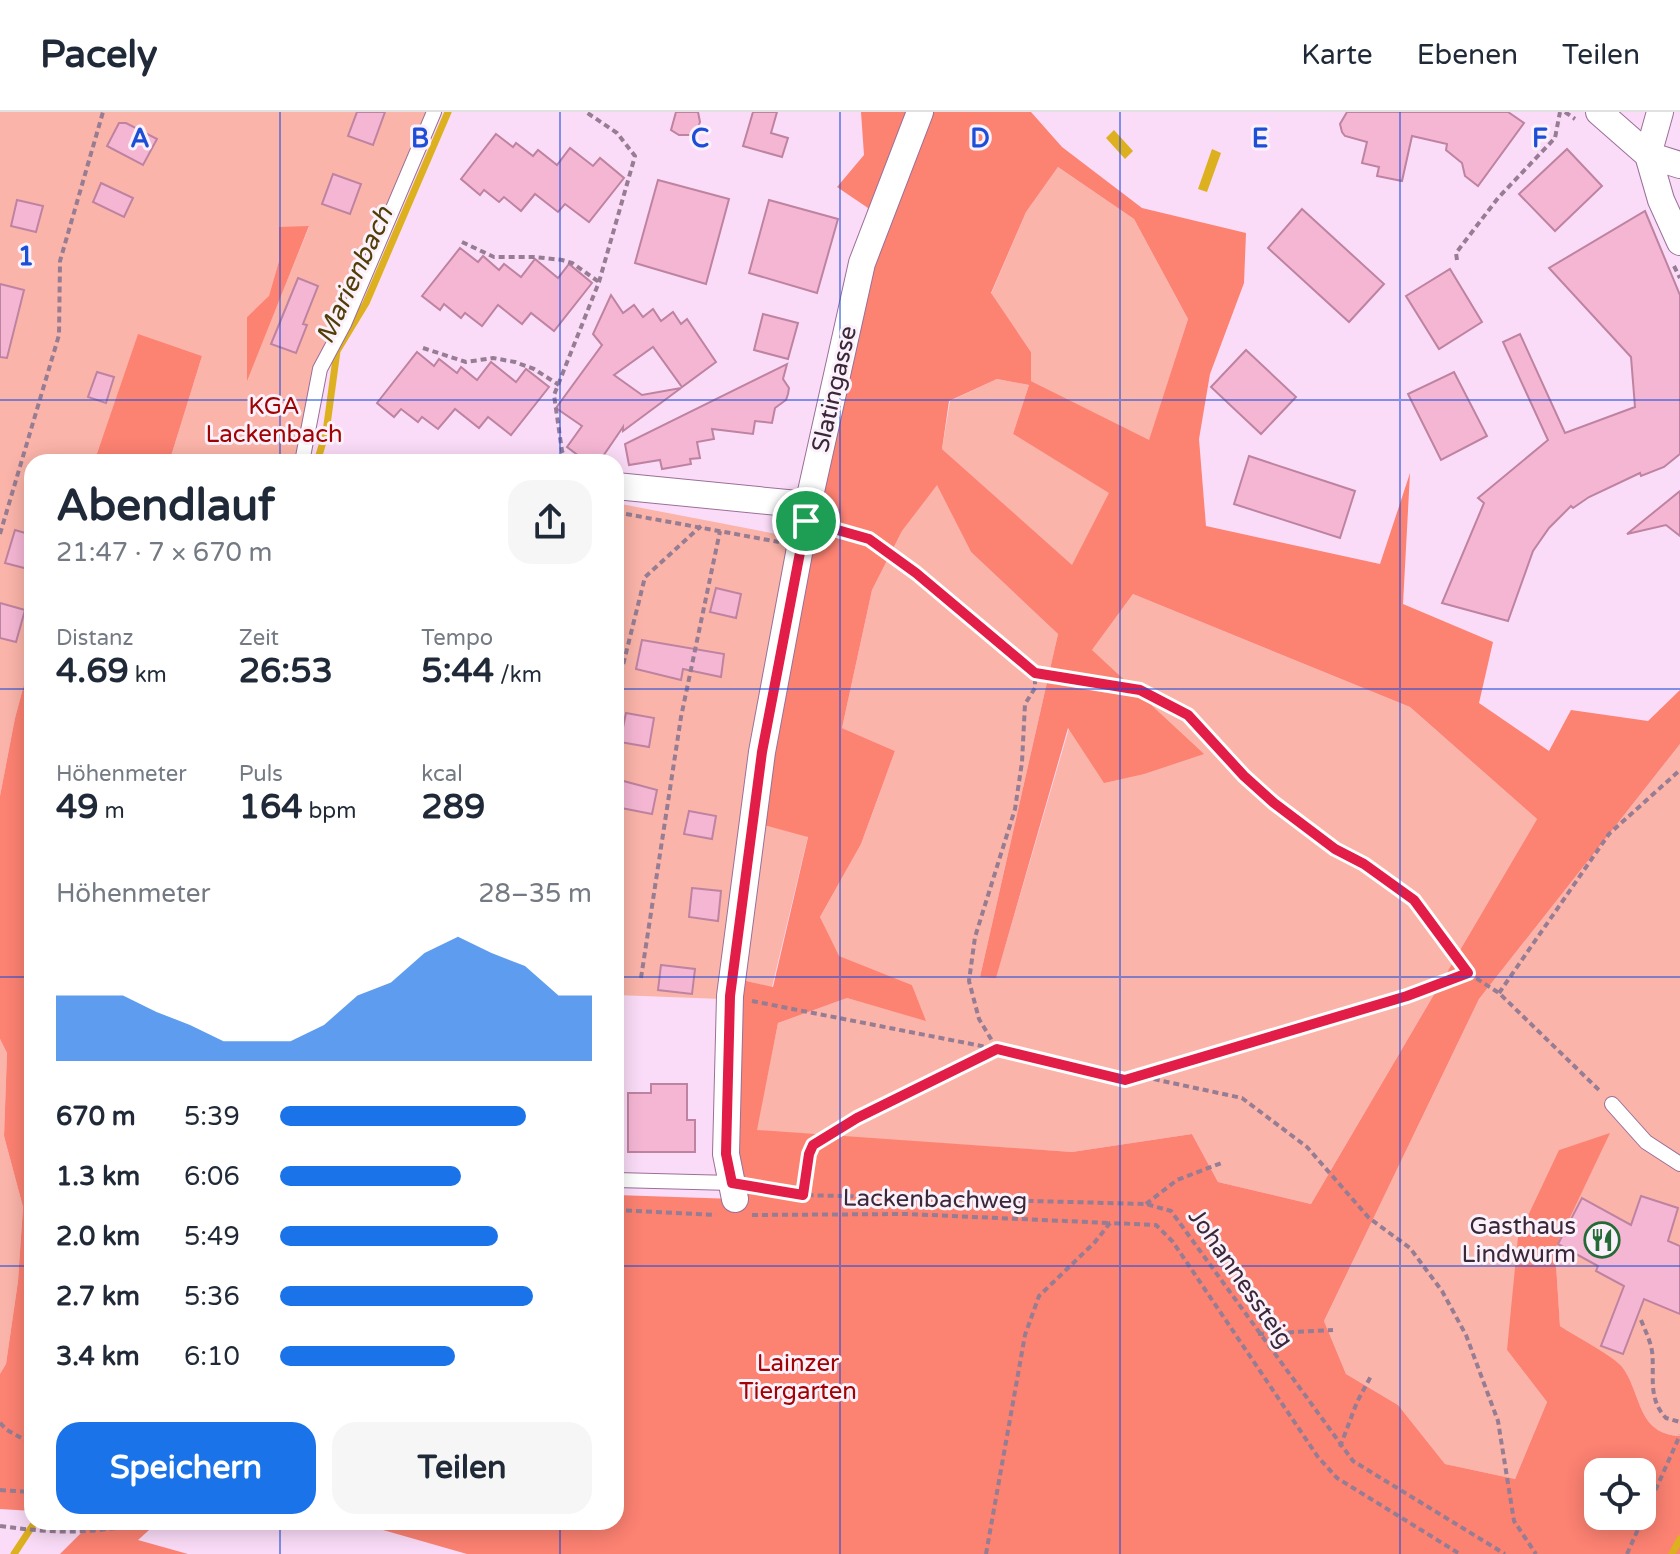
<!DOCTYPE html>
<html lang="de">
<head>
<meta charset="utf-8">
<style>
	:root { --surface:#fff; --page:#f6f6f7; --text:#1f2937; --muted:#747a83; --line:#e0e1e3; --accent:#1a73e8 }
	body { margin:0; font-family:"Varela Round",sans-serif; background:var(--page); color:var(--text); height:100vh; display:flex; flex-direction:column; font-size:30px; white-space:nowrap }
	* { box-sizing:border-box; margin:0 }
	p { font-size:26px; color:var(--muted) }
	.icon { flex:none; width:44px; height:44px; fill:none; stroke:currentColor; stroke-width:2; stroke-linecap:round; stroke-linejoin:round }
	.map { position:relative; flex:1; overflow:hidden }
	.details { position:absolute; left:24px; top:342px; width:600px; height:1076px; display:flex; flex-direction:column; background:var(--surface); border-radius:24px; box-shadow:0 4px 20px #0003 }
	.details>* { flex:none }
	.controls { position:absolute; left:1584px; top:1346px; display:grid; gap:16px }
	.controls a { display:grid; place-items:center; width:72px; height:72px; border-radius:16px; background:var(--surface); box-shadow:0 4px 20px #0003; font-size:40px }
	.pin { position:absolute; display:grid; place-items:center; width:68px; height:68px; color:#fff; margin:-34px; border:4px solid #fff; border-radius:50%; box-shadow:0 2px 8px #0007 }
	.round { display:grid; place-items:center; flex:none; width:84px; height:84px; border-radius:24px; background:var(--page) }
	.overview { display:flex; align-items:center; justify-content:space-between; height:136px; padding:0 32px }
	h1 { font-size:44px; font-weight:700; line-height:60px }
	.figures { display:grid; grid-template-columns:repeat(3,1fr); gap:12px; height:136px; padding:8px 32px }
	.figures div { display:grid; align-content:center }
	.figures b { font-size:34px; font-weight:700 }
	.figures small { font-size:22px; font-weight:400 }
	.figures p { font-size:22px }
	.chart { height:224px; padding:16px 32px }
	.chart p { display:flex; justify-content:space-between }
	.chart svg { width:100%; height:144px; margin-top:8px; fill:var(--accent); opacity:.7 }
	.action { display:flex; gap:16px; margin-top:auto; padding:16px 32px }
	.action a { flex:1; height:92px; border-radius:24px; background:var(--accent); color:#fff; font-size:32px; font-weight:700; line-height:92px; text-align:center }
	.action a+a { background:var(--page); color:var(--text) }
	ul { padding:0 32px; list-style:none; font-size:26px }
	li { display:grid; grid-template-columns:128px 96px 1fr; align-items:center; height:60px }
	li i { height:20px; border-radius:10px; background:var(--accent) }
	header { display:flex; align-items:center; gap:48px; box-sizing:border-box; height:112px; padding:0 40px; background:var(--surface); border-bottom:2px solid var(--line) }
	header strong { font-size:38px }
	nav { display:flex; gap:44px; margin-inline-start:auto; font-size:28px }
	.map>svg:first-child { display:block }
	.green { fill:#fbb4a9; fill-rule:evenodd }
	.forest { fill:#fc8272; fill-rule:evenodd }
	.water { fill:#ddb01f }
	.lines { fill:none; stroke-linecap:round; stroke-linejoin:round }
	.stream { stroke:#ddb01f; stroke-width:7 }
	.building { fill:#f5b6d4; stroke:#be83a0; stroke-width:2 }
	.service-casing { stroke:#9b6f98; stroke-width:16 }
	.minor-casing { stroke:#9b6f98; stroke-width:28 }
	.path { stroke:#967d93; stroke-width:4; stroke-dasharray:6 4; stroke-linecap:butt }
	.service { stroke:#fff; stroke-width:14 }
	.minor { stroke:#fff; stroke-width:26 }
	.route-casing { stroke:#fff; stroke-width:16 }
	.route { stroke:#e11d48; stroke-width:10 }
	.grid { fill:none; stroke:#1d4ed8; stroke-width:2; stroke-opacity:0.55 }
	.labels { text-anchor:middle; stroke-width:6; stroke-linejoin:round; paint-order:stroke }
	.street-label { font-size:24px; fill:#3a2738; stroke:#fbf1fa }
	.park-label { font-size:24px; fill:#a10203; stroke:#fbf1fa }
	.poi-label { font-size:24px; fill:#3a2738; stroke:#fbf1fa; text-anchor:end }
	.water-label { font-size:26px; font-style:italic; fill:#503e06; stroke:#fbf1fa }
	.grid-label { font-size:26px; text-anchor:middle; font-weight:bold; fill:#1d4ed8; stroke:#fbf1fa; stroke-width:6; stroke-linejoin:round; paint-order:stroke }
</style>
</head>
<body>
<header>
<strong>Pacely</strong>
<nav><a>Karte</a><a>Ebenen</a><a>Teilen</a></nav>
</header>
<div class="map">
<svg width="1680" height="1442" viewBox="0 0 1680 1442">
	<rect width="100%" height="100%" fill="#fbdcf8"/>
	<g class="green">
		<path d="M0 0H438L324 259 305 350H167L172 341 202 244 138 223 94 350H32V543L15 606 0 684ZM279 115H309L247 267V205L269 185 279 149Z"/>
		<polygon points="1058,55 1134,107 1188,207 1149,329 1031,269 1031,240 991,182 1026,100"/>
		<polygon points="997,267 1029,273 1013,322 1110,381 1072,454 942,337 950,289"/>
		<polygon points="937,372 971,440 1058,522 980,865 996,865 1092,538 1133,482 1410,595 1537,707 1311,1092 1218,1070 1192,1022 1072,1040 756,1019 778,911 847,886 925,908 912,873 838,844 820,805 861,732 895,639 842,616 872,478 902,419"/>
		<polygon points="616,391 792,425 749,709 808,724 772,875 725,864 722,887 616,883"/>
		<path d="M1680 632V1324C1637 1322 1642 1283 1623 1256 1616 1245 1573 1223 1560 1214L1555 1137 1609 1022 1559 1038 1507 1238 1547 1290 1515 1367 1445 1352 1398 1293 1346 1262 1324 1209 1479 887Z"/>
		<polygon points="0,927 7,941 4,1024 23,1095 18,1169 6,1252 0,1262"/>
	</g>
	<g class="forest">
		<path d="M861 0H1031L1062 35 1142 96 1246 121 1244 171 1210 262 1199 327 1206 414 1380 452 1410 361 1403 492 1493 530 1479 591 1549 639 1571 598 1648 609 1680 578V632L1479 887 1324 1209 1346 1262 1398 1293 1445 1352 1515 1367 1547 1290 1507 1238 1518 1125 1559 1038 1610 1021 1555 1137 1560 1214C1573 1223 1616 1245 1623 1256 1642 1283 1637 1322 1680 1324V1442H467L355 1410H616V1083L735 1087 742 1081 724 864 773 875 808 725 749 709 825 285 868 96 837 75 864 43ZM1058 55 1134 107 1188 207 1149 328 1031 269V240L991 181 1026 100ZM997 267 1029 273 1013 322 1109 381 1072 453 942 337 949 289ZM937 373 971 440 1058 522 980 865 996 866 1068 616 1104 671 1144 662 1204 642 1092 538 1133 482 1410 595 1537 707 1311 1092 1218 1070 1192 1022 1072 1040 757 1018 778 911 847 886 926 909 912 873 839 844 820 805 861 732 895 639 842 616 872 478 902 419ZM1598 1360H1642V1404H1598Z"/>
		<polygon points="309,114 247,269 247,205 269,184 279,149 279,115"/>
		<polygon points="138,222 202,244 172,341 167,350 94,350"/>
		<polygon points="32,543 32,1399 0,1397 0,1262 6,1252 18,1169 23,1095 4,1024 7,941 0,927 0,684 15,606"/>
		<polygon points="92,1410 158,1410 138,1428 188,1442 60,1442"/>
	</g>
	<g class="water">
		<polygon points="1114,18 1133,39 1125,47 1106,26"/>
		<polygon points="1212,37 1221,41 1207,80 1198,77"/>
	</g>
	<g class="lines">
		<g class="stream">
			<polyline points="317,350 326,320 337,239 366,191 448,0"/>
			<polyline points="14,1442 35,1410"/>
			<polyline points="1672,1442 1680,1427"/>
		</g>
	</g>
	<g class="building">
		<polygon points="357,0 385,0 373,33 348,24"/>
		<polygon points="676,0 698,0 700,10 697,18 690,23 679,23 671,18"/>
		<polygon points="753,0 777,0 771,21 788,26 782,45 743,34"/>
		<polygon points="1347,0 1508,0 1524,11 1478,74 1465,64 1462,51 1446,38 1447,32 1412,24 1402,69 1377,64 1379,55 1362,51 1367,30 1345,24 1342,20 1340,12"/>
		<polygon points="119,11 126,11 157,27 143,53 107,34"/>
		<polygon points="496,22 513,35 516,31 533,44 538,38 557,53 570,36 593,54 600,46 624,66 589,110 565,92 558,100 535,82 521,99 504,85 499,90 484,78 480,83 461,67"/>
		<polygon points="1567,37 1602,74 1555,119 1519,82"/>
		<polygon points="333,62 361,72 350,102 322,92"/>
		<polygon points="658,68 729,87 706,172 635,151"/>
		<polygon points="101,71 133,86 124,105 93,90"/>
		<polygon points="17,88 43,94 36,120 11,114"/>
		<polygon points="769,88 838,107 817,181 749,161"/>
		<polygon points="1302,97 1384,172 1349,210 1268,136"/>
		<polygon points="1645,99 1680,183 1680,342 1664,355 1641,364 1640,361 1589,385 1573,396 1571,394 1549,416 1533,439 1508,509 1442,491 1484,391 1478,386 1548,328 1503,230 1520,222 1565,321 1635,295 1631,245 1549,156"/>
		<polygon points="460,136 478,150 483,144 499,158 504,152 521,165 535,147 558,166 569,152 592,171 554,219 531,201 522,212 498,193 482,214 465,201 461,206 444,192 440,198 422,184"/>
		<polygon points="1450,157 1482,210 1439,237 1406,184"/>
		<polygon points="298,166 318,174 303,212 307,213 296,241 271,232"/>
		<polygon points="0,172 24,178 7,246 0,245"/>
		<polygon points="611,183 623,201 634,193 643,205 653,197 661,209 673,200 681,212 687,207 716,250 682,275 653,235 614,263 642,283 681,276 623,319 623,315 599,350 587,350 567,335 582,314 556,296 602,233 593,222"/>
		<polygon points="763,202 798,211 788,247 754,238"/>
		<polygon points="1246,238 1296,285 1261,322 1211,275"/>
		<polygon points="417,240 434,254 439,247 457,261 461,255 477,268 491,250 516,270 526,257 549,275 511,323 488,305 479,316 455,297 438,317 422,305 418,310 401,297 394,305 377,291"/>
		<polygon points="787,252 783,267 789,276 788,282 786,288 775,296 772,311 755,309 753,322 712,317 714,327 697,330 700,346 690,347 691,352 662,357 660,348 629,353 625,332"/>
		<polygon points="97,260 114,265 106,291 88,285"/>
		<polygon points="1454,260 1487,324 1441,348 1408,282"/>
		<polygon points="1249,344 1355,379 1340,426 1234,392"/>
		<polygon points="1680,379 1680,424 1666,413 1627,422"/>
		<polygon points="15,418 32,423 32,442 28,457 5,451"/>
		<polygon points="716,476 741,482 736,506 710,500"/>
		<polygon points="0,491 25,498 16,530 0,526"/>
		<polygon points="642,528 724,542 721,565 683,557 681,568 636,557"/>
		<polygon points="626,601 654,606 649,635 620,630"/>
		<polygon points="616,667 657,678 652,702 616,695"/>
		<polygon points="689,699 716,704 712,727 684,722"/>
		<polygon points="692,776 721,779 718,809 689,805"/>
		<polygon points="661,853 695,857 692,882 658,878"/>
		<polygon points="651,972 687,972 687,1008 695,1008 695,1040 628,1040 628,981 651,981"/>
		<polygon points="1641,1084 1678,1096 1668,1129 1680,1134 1680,1202 1644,1187 1623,1242 1601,1234 1624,1174 1596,1159 1598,1154 1558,1132 1582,1086 1631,1113"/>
	</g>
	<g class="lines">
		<defs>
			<g id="service">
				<polyline points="302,350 320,257 344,212 434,0"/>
				<polyline points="1612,992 1646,1030 1680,1052"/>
				<polyline points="616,1068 732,1071"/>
			</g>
			<g id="minor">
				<polyline points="1599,0 1648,43 1661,88 1680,130"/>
				<polyline points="1648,43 1660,0"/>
				<polyline points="1648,43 1680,53"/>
				<polyline points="616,374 808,393"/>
				<polyline points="735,1087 726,1042 730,884 762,640 808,393 862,151 920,0"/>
			</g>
		</defs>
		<use href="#service" class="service-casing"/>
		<use href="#minor" class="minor-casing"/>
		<g class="path">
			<polyline points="1565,0 1575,7"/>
			<polyline points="462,130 494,145 535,145 562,148 572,151 599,170"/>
			<polyline points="1457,148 1456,141 1498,86 1555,26 1560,0"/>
			<polyline points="1674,154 1680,166"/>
			<polyline points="423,236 466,250 493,246 515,250 534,257 559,273"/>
			<polyline points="433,350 449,345 469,350"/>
			<polyline points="567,350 562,339 554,283 599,170 635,44 617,21 586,0"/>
			<polyline points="626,402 779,430"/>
			<polyline points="0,422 59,223 60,149 103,0"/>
			<polyline points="616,581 645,465 701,414"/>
			<polyline points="1468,861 1499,881 1600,979"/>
			<polyline points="641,866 681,605 720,419"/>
			<polyline points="1499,881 1609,722 1680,658"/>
			<polyline points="752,889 997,937 1125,968 1407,884 1468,861 1414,788 1364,752 1335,737 1274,691 1244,664 1188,603 1140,578 1035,561 916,461 869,427 828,415"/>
			<polyline points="1144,965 1242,986 1307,1035 1369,1106 1410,1136 1442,1179 1466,1223 1498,1309 1514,1409 1536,1442"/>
			<polyline points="758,1077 803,1083 1146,1092 1171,1099 1353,1349 1505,1442"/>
			<polyline points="803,1083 809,1042 813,1033 857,1006 997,937 979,907 969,869 975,825 1015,697 1022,650 1025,592 1035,576 1035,563"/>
			<polyline points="1146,1092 1177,1068 1224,1050"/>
			<polyline points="616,1098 716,1103"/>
			<polyline points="752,1103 907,1102 1110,1111"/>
			<path d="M1641 1208C1645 1218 1650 1228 1652 1239 1655 1264 1647 1286 1666 1306L1680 1310"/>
			<polyline points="1258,1222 1333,1218"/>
			<polyline points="0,1311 7,1318 32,1332"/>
			<polyline points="1340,1335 1357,1290 1371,1264"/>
			<polyline points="0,1378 30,1380 32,1378"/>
			<path d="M0 1414C50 1421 95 1423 144 1410"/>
			<polyline points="986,1442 1025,1223 1039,1184 1095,1130 1110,1111 1156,1113 1173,1130 1318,1345 1337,1366 1460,1442"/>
			<polyline points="1627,1442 1680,1323"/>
		</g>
		<use href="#service" class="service"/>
		<use href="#minor" class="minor"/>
	</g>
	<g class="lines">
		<defs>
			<polygon id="route" points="806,409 869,427 916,461 1035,561 1140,578 1188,603 1244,664 1274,691 1335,737 1364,752 1414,788 1468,861 1407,884 1125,968 997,937 857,1006 813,1033 809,1042 803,1083 732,1071 726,1042 730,884 762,640"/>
		</defs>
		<use href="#route" class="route-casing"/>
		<use href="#route" class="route"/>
	</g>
	<path class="grid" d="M280 0V350M560 0V350M840 0V1442M1120 0V1442M1400 0V1442M0 288H1680M0 577H32M616 577H1680M0 865H32M616 865H1680M0 1154H32M616 1154H1680M280 1410V1442M560 1410V1442"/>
	<defs>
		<symbol id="restaurant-ring" viewBox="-11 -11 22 22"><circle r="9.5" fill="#fbf1fa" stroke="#246a36" stroke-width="1.5"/><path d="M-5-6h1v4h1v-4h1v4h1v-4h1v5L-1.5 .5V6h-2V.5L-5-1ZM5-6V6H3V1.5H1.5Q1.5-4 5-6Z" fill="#246a36"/></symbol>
	</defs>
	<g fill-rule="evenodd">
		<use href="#restaurant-ring" x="1582" y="1108" width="40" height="40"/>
	</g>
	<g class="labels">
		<g class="street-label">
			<text transform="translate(834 277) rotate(-77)" y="8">Slatingasse</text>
			<text transform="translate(935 1087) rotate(1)" y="8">Lackenbachweg</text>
			<text transform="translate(1241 1166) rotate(55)" y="8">Johannessteig</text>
		</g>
		<g class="park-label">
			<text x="274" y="302">KGA<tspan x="274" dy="28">Lackenbach</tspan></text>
			<text x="798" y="1259">Lainzer<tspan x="798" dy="28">Tiergarten</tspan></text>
		</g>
		<g class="poi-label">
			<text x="1576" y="1122">Gasthaus<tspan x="1576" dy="28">Lindwurm</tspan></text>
		</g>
		<g class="water-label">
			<text transform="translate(354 163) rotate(-65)" y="9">Marienbach</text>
		</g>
	</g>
	<g class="grid-label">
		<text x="140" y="35">A</text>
		<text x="420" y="35">B</text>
		<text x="700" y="35">C</text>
		<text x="980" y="35">D</text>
		<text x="1260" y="35">E</text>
		<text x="1540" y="35">F</text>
		<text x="26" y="153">1</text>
	</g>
</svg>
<div class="controls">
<a><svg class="icon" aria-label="locate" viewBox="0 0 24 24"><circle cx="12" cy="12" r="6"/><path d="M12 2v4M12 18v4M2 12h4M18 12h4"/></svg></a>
</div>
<div class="pin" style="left:806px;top:409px;background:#1e9e55"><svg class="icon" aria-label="arrive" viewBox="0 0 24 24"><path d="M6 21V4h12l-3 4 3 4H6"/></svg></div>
<section class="details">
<div class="overview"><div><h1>Abendlauf</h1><p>21:47 · 7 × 670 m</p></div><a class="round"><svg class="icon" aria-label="share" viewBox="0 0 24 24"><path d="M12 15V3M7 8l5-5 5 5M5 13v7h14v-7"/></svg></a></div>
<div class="figures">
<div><p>Distanz</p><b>4.69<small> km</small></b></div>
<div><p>Zeit</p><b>26:53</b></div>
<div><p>Tempo</p><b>5:44<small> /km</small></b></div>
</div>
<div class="figures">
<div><p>Höhenmeter</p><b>49<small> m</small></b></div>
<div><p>Puls</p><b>164<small> bpm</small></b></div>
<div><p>kcal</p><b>289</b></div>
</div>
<div class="chart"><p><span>Höhenmeter</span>28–35 m</p>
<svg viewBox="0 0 160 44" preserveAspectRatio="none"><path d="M0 44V24L10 24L20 24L30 29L40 33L50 38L60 38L70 38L80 33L90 24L100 20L110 11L120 6L130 11L140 15L150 24L160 24V44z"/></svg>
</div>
<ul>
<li><b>670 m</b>5:39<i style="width:79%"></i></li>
<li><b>1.3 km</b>6:06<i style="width:58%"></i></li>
<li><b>2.0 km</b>5:49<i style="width:70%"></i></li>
<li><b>2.7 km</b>5:36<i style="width:81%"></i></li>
<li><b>3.4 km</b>6:10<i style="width:56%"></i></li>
</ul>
<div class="action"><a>Speichern</a><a>Teilen</a></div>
</section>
</div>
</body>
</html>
